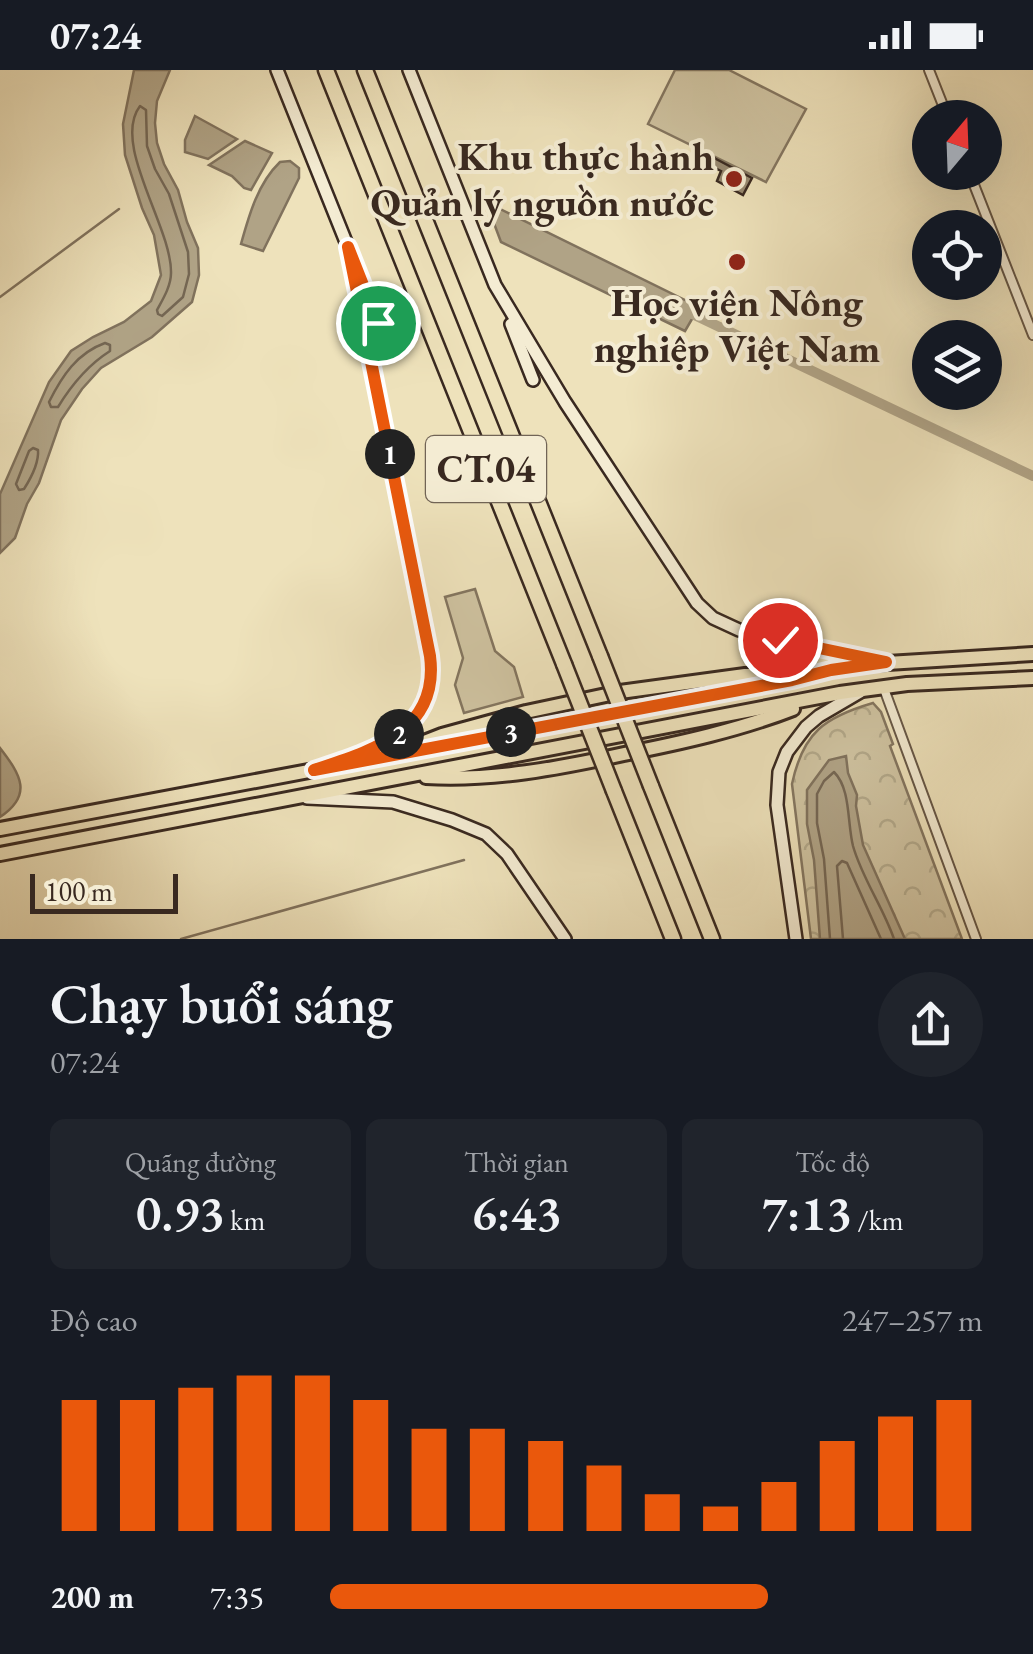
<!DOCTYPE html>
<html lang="vi">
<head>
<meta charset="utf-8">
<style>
	:root { --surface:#171b24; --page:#20242c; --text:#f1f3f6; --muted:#9ea1a6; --accent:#ea580c }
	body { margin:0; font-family:"EB Garamond",serif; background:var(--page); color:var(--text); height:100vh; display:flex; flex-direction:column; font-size:38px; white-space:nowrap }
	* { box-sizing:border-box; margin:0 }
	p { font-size:32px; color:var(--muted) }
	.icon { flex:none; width:55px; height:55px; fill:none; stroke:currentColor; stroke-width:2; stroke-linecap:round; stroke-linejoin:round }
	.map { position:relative; height:869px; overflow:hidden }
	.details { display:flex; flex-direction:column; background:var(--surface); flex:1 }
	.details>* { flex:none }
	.needle { width:65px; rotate:19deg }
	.tools { position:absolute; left:912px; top:30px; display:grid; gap:20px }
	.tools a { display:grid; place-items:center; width:90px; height:90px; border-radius:50%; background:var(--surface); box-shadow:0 10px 40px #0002; font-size:50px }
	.scale { position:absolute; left:30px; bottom:25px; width:148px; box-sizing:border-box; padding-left:10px; border:5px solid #392920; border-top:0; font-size:28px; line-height:35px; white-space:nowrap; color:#392920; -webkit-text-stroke:8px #f4ecd3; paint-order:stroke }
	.pin { position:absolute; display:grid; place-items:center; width:85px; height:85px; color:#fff; margin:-42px; border:5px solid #fff; border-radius:50%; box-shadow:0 2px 10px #0007 }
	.km { position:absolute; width:50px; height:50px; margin:-25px; border-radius:50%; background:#222; color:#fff; font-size:28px; line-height:50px; text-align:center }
	.round { display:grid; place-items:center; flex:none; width:105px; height:105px; border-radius:52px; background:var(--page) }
	.head { display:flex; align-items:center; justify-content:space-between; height:170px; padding:0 50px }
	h1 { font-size:55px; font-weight:600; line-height:75px }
	.metrics { display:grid; grid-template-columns:repeat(3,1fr); gap:15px; height:170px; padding:10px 50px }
	.metrics div { display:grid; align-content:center; border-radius:15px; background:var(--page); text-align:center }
	.metrics b { font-size:50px; font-weight:600 }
	.metrics small { font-size:28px; font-weight:400 }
	.metrics p { font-size:28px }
	.chart { height:280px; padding:20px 50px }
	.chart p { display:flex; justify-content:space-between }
	.chart svg { width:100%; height:180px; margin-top:10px; stroke:var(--accent); stroke-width:6 }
	ul { padding:0 50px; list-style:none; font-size:32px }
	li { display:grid; grid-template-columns:160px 120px 1fr; align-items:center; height:75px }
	li i { height:25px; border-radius:12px; background:var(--accent) }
	.status { display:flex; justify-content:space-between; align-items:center; height:70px; padding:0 50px; background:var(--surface); direction:ltr }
	.status svg { height:28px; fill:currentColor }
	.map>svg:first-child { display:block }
	.grass { fill:#cfc3a1; stroke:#847660; stroke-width:2.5 }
	.park { fill:url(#park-crowns); stroke:#847660; stroke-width:2.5 }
	.water { fill:#b0a386; stroke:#80725d; stroke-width:2.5 }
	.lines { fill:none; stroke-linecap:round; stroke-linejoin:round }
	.shore { stroke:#746653; stroke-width:2.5 }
	.stream { stroke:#80725d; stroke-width:2.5 }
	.canal { stroke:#b0a386; stroke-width:10 }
	.building { fill:#978971; stroke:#392920; stroke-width:2.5 }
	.minor-casing { stroke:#665747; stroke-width:12 }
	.secondary-casing { stroke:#392920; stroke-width:16 }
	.primary-casing { stroke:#392920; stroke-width:18 }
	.motorway-casing { stroke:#392920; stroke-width:19 }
	.minor { stroke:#f4ecd3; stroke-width:8 }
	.secondary { stroke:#f4ecd3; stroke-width:11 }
	.primary { stroke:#eee2bb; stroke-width:12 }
	.motorway { stroke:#eee2bb; stroke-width:14 }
	.motorway-bridge-casing { stroke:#392920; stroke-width:19; stroke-linecap:butt }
	.motorway-bridge { stroke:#eee2bb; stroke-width:14 }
	.route-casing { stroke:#fff; stroke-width:20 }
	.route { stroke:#ea580c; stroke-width:12 }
	.poi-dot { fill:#8f2418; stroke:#f4ecd3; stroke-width:4 }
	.labels { text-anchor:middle; stroke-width:8; stroke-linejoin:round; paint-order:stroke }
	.shield { fill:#f4ecd3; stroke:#716456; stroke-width:2.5 }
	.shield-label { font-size:38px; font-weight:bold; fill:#392920 }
	.poi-label { font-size:40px; font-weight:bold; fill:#392920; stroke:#f4ecd3; text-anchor:end }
</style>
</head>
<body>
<div class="status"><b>07:24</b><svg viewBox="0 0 49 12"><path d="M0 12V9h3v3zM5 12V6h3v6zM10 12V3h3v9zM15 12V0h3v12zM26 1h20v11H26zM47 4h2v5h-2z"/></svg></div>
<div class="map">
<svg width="1033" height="869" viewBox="0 0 1033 869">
	<defs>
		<pattern id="park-crowns" width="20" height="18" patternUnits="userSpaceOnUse" patternTransform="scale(2.5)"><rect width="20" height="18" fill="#cfc3a1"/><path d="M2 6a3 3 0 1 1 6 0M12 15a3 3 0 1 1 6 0" fill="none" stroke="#b2a88a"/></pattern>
	</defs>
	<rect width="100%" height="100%" fill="#eee2bb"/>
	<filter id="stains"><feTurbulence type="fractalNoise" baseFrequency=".002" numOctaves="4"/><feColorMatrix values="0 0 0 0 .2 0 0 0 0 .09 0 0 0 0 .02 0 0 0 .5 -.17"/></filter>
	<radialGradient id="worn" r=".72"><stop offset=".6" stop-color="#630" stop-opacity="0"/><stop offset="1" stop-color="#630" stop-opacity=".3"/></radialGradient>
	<g class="grass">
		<polygon points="675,0 729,0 806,39 766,112 648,54"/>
		<polygon points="475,519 495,581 514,597 523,627 464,643 455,615 463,588 445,527"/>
	</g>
	<path class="park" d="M873 633 881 642 893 674 890 676 962 869H811L792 714C803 662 825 647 873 633Z"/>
	<g class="water">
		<polygon points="134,0 170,0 157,31 155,53 157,73 164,94 178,120 187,152 198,178 199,205 192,232 152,267 101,298 82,319 61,350 39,413 27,434 15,468 0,483 0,424 49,312 71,281 93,267 124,252 151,231 161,205 154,165 142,138 125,85 123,54"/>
		<polygon points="195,46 237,69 208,89 185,82 185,70"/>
		<polygon points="245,71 272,83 251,120 244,118 232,106 209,95"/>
		<path d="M290 91 299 98V108L263 181 241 174C249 145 258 113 280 92Z"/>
		<polygon points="486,132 699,237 685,261 501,172"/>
		<path d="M0 678C21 705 33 725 0 747Z"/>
		<polygon points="846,686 848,703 857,725 856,736 863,775 905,869 820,869 814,790 807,754 807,720 829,690"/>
	</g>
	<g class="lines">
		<g class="shore">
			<path d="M140 36 146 40 147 76 155 99 169 124 188 182 189 204 183 227 162 246 158 244 157 240C163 229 171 216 171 203 172 157 111 74 140 36Z"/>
			<path d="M105 273 110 275V281C88 295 72 314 58 337H51L49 332C62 306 77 283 105 273Z"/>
			<path d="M33 378 38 380C39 393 31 408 24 419L19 420 16 414 29 381Z"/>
			<path d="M830 869 824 789 817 753V724L824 711 834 702C851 719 847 752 853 776 862 808 883 837 894 869"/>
			<polyline points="843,869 837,796 842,791 847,793 881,869"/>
		</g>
		<g class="stream">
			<polyline points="0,227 119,139"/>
			<polyline points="181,869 464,790"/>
		</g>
		<polyline class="canal" points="686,241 1033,406"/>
	</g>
	<polygon class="building" points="699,80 752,108 743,125 717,111 721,101 695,88"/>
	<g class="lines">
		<defs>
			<g id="minor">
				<polyline points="929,0 948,48"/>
				<polyline points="969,102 1033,265"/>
				<polyline points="883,616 976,869"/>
			</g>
			<g id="secondary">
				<path d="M277 0 348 177 431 593C432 652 391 674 341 690"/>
				<polyline points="409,0 495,215 565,332 697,533 713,548 739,560 882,591"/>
				<polyline points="359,204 379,253"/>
				<polyline points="511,254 533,310"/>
				<polyline points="307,728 393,732 452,750 486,764 507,784 565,869"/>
				<polyline points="796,869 777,735 779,702 787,682 806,657 819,646 860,622"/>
			</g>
			<g id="primary">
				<polyline points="419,674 442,665 526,642 620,622 745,605 777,605 790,609"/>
				<path d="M426 707C492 711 560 698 624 684 680 673 739 660 793 639"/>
				<polyline points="0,759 793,610 831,600 871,594 1033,584"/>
				<polyline points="0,784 840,623 907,614 1033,608"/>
			</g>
			<g id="motorway">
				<polyline points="326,0 564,594"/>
				<polyline points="365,0 600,586"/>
				<polyline points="651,716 712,869"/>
				<polyline points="614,721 673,869"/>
			</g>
		</defs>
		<use href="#minor" class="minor-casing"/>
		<use href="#secondary" class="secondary-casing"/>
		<use href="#primary" class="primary-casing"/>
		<use href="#motorway" class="motorway-casing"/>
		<use href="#minor" class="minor"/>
		<use href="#secondary" class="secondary"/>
		<use href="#primary" class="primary"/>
		<use href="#motorway" class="motorway"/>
		<defs>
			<g id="motorway-bridge">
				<polyline points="600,586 651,716"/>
				<polyline points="564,594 614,721"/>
			</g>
		</defs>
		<use href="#motorway-bridge" class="motorway-bridge-casing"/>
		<use href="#motorway-bridge" class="motorway-bridge"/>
	</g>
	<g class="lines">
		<defs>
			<path id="route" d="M378 253 348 177 430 586C440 662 371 681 314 700L792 610 831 600 886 592 780 570"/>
		</defs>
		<use href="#route" class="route-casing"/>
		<use href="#route" class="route"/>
	</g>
	<g class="poi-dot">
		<circle cx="734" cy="109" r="10"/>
		<circle cx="737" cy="192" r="10"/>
	</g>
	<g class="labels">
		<rect class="shield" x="426" y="366" width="120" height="66" rx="8"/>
		<g class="shield-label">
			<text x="486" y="412">CT.04</text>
		</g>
		<g class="poi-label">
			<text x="714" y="100">Khu thực hành<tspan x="714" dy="46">Quản lý nguồn nước</tspan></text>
			<text x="737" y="246" text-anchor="middle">Học viện Nông<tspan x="737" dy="46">nghiệp Việt Nam</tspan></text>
		</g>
	</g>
	<rect width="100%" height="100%" filter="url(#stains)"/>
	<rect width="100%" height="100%" fill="url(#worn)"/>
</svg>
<div class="tools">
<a><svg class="needle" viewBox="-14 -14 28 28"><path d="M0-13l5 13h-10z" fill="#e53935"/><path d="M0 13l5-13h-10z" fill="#9ea1a6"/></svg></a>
<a><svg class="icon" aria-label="locate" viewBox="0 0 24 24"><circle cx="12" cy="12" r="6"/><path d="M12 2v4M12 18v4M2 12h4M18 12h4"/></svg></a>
<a><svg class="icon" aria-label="layers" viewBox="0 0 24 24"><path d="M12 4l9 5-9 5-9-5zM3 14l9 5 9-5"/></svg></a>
</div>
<div class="scale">100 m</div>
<div class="pin" style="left:378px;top:253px;background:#1e9e55"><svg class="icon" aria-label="arrive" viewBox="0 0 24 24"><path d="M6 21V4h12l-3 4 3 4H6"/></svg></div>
<div class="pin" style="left:780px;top:570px;background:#d93025"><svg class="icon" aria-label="check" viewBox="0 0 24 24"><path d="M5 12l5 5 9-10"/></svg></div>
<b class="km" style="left:390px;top:384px">1</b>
<b class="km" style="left:399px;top:664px">2</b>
<b class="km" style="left:511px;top:662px">3</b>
</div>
<section class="details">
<div class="head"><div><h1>Chạy buổi sáng</h1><p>07:24</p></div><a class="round"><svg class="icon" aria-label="share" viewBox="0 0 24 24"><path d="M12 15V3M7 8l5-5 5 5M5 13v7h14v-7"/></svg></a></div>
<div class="metrics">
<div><p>Quãng đường</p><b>0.93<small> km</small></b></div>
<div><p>Thời gian</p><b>6:43</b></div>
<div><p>Tốc độ</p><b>7:13<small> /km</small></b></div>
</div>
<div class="chart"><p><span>Độ cao</span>247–257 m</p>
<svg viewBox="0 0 160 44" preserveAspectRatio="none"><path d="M5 44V12M15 44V12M25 44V9M35 44V6M45 44V6M55 44V12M65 44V19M75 44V19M85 44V22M95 44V28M105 44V35M115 44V38M125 44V32M135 44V22M145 44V16M155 44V12"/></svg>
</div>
<ul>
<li><b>200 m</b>7:35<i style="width:67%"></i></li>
</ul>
</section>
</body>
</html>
